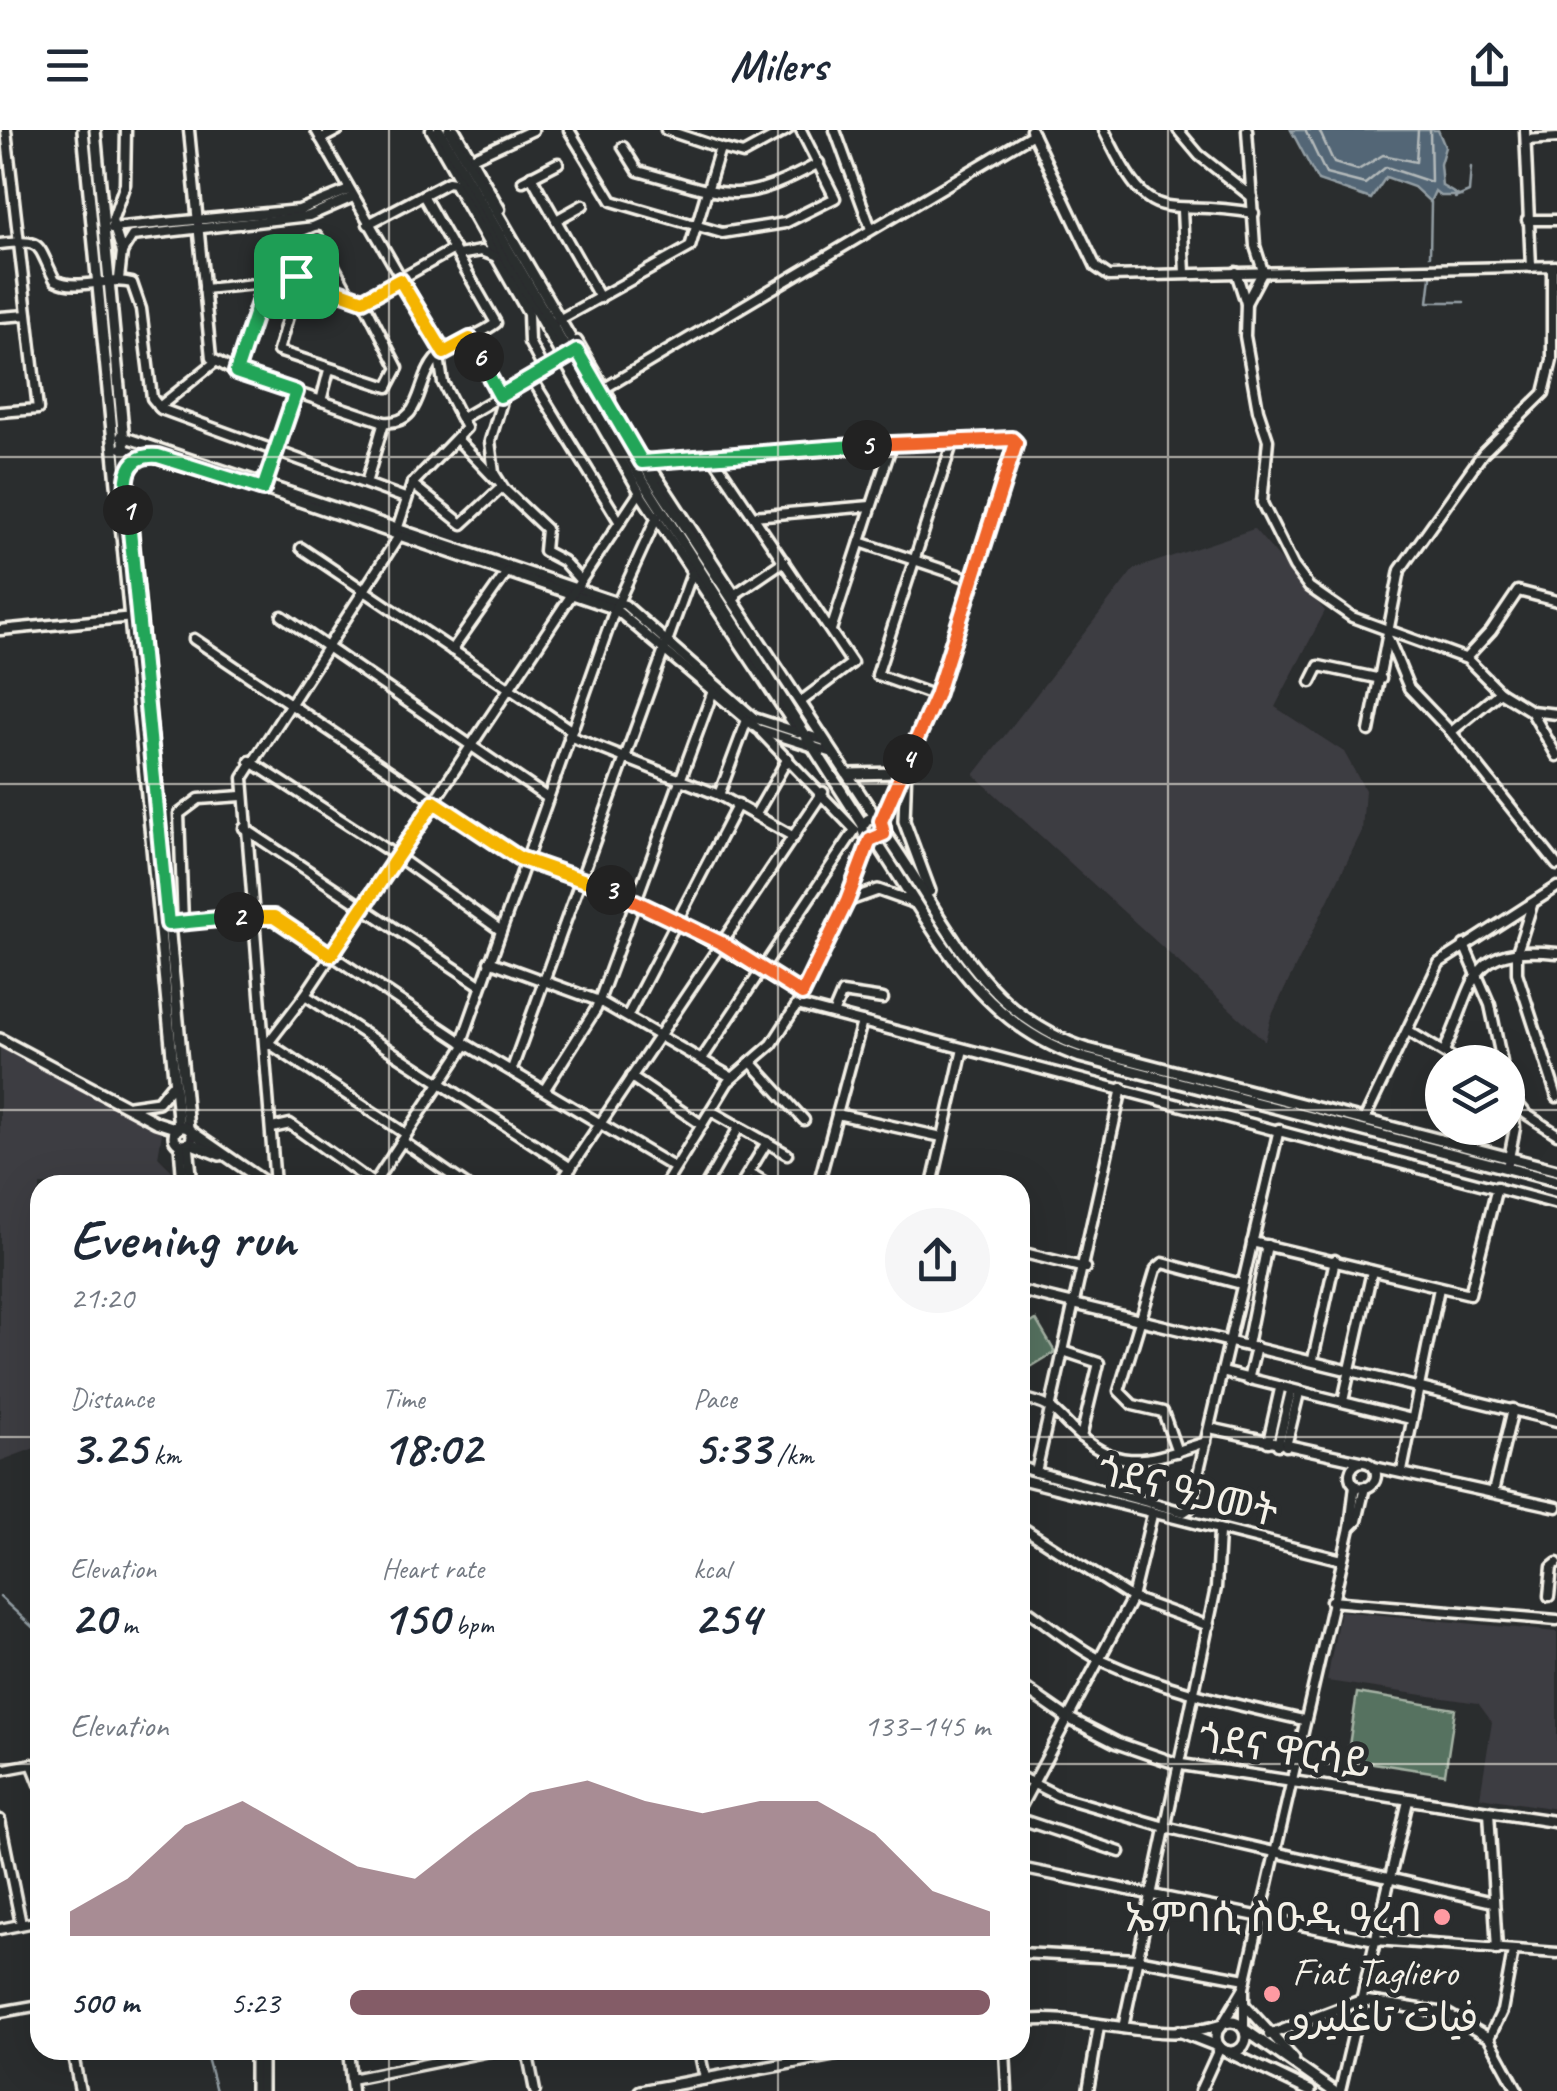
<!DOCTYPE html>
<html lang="en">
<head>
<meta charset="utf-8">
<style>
	:root { --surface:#fff; --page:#f6f6f7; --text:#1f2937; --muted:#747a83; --accent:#845c67 }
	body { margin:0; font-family:Caveat,"Playpen Sans Arabic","Noto Sans Ethiopic",sans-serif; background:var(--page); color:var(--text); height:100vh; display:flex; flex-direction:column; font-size:38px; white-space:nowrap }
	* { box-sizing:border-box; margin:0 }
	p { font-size:32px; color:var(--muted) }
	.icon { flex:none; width:55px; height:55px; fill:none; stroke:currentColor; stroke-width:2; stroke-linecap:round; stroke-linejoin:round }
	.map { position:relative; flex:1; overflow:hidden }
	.side { position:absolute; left:30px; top:1045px; width:1000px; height:885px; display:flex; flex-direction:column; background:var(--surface); border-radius:30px; box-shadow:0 10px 40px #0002 }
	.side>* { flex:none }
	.controls { position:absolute; left:1425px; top:915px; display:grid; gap:20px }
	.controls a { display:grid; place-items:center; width:100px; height:100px; border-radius:50%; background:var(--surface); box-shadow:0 10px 40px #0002; font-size:50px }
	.pin { position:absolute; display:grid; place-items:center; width:85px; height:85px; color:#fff; margin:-42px; border-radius:20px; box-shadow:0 5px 15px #0006 }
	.km { position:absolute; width:50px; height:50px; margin:-25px; border-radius:50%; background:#222; color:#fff; font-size:28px; line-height:50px; text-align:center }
	.round { display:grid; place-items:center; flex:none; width:105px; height:105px; border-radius:52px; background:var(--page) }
	.headline { display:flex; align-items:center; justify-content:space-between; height:170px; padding:0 40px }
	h1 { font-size:55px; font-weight:600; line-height:75px }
	.metrics { display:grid; grid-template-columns:repeat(3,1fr); gap:15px; height:170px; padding:10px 40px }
	.metrics div { display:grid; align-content:center }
	.metrics b { font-size:50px; font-weight:600 }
	.metrics small { font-size:28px; font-weight:400 }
	.metrics p { font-size:28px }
	.chart { height:280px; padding:20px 40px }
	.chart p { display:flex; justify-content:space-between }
	.chart svg { width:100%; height:180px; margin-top:10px; fill:var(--accent); opacity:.7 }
	ul { padding:0 40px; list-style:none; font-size:32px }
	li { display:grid; grid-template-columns:160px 120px 1fr; align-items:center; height:75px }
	li i { height:25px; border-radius:12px; background:var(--accent) }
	header { display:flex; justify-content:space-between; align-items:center; height:130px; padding:0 40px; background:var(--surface); font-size:45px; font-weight:600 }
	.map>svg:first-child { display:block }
	.built { fill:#3e3c42 }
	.green { fill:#567261; stroke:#a5b2a4; stroke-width:2.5 }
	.water { fill:#526676; stroke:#939ea4; stroke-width:2.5 }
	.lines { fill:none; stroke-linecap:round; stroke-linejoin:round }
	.shore { stroke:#b3b9ba; stroke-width:2.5 }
	.stream { stroke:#939ea4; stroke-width:2.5 }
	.minor-casing { stroke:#f4f1e8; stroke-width:15 }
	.major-casing { stroke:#f4f1e8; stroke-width:16 }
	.minor { stroke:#2a2d2e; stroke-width:8 }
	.major { stroke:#2a2d2e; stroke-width:9 }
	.split-1-casing { stroke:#fff; stroke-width:20 }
	.split-2-casing { stroke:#fff; stroke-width:20 }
	.split-3-casing { stroke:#fff; stroke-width:20 }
	.split-4-casing { stroke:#fff; stroke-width:20 }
	.split-5-casing { stroke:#fff; stroke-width:20 }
	.split-6-casing { stroke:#fff; stroke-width:20 }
	.split-7-casing { stroke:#fff; stroke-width:20 }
	.split-1 { stroke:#22a559; stroke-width:12 }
	.split-2 { stroke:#22a559; stroke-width:12 }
	.split-3 { stroke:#f5b400; stroke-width:12 }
	.split-4 { stroke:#f0652b; stroke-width:12 }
	.split-5 { stroke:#f0652b; stroke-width:12 }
	.split-6 { stroke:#22a559; stroke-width:12 }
	.split-7 { stroke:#f5b400; stroke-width:12 }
	.grid { fill:none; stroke:#f4f1e8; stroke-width:2.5; stroke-opacity:0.55 }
	.poi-dot { fill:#ff9aa2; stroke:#2a2d2e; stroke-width:4 }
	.labels { text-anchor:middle; stroke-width:10; stroke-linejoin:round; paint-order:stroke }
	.street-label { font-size:40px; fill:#f4f1e8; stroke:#2a2d2e }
	.poi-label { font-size:40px; fill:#f4f1e8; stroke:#2a2d2e; text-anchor:end }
</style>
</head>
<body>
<header><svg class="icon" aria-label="menu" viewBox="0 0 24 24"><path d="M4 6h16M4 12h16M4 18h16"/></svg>Milers<svg class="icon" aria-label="share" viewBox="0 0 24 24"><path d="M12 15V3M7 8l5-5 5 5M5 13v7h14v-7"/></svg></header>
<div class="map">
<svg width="1557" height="1961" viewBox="0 0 1557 1961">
	<rect width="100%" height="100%" fill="#2a2d2e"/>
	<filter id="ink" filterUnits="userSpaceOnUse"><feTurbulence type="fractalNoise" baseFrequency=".01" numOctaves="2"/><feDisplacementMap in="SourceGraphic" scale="20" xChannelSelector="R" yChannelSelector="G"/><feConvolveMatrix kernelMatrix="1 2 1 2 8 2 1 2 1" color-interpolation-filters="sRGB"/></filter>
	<g filter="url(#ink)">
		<g class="built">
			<polygon points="1254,399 1325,481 1275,577 1344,622 1365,660 1362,701 1271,887 1265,911 974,645 1134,439"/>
			<polygon points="0,917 162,1003 158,1027 172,1041 174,1055 40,1055 40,1316 0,1331"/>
			<polygon points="1340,1481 1557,1502 1557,1679 1480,1667 1492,1592 1478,1573 1327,1551"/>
		</g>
		<g class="green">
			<polygon points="1036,1190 1055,1222 1024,1241 1020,1200"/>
			<polygon points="1357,1563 1455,1579 1445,1644 1347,1629"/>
		</g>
		<polygon class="water" points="1291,0 1438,0 1445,17 1440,34 1442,56 1459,66 1441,66 1435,61 1430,72 1414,57 1386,47 1371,69 1318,51"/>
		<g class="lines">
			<g class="shore">
				<polyline points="1305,0 1326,44 1365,54 1386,37 1431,52 1430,0"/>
				<polyline points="1319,0 1334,33 1358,40 1383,25 1416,32 1418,0"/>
			</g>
			<g class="stream">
				<polyline points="1455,68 1469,62 1471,37"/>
				<polyline points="1430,126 1431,72"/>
				<polyline points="1431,147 1428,172 1464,172"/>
				<polyline points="0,1467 40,1504"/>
				<polyline points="205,1920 216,1961"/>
			</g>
			<defs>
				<g id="minor">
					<path d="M189 0 211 228 236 242 384 292C423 295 416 252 435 230 450 213 479 207 496 193L423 65"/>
					<polyline points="316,0 444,223"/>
					<polyline points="431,0 643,368 798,601"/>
					<polyline points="455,0 500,79"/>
					<polyline points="569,0 612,71 722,103 785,93 835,68 801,0"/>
					<polyline points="835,0 871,99"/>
					<polyline points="1031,0 1096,137 1109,146 1557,136"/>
					<path d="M1104 0C1155 107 1159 65 1254 83"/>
					<polyline points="1178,0 1199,25 1252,67"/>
					<polyline points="1525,0 1531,137"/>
					<polyline points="321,9 338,0"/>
					<polyline points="1526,10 1557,8"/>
					<path d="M623 17 638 41C724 64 735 79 819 33"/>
					<polyline points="720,18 743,24 787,0"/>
					<polyline points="472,28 533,0"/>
					<polyline points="531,46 600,168"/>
					<polyline points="523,51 558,33"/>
					<polyline points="1182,80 1185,143"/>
					<polyline points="556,90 583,75"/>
					<polyline points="1527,90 1557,90"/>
					<polyline points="368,94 448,52 454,53 528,183 529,212 545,242"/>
					<polyline points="112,98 299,80 349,60"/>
					<path d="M0 114C45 109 36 114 55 150 78 162 107 146 132 153L141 179 152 268 161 279 405 368"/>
					<polyline points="122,122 132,106 309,86 353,67"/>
					<polyline points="458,125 481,121 494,126"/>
					<polyline points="1236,142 1246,173 1245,206 1258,280 1268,310 1262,373 1294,437 1309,457 1352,487 1467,529 1500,562 1531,581 1557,584"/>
					<polyline points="296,147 306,112 318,107 350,165"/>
					<polyline points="119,149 122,122 112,91 125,54 126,0"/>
					<polyline points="204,159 265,153"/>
					<polyline points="363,170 454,119"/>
					<polyline points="1246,173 1263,141 1255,116 1247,0"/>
					<polyline points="0,187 27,185"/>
					<polyline points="555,192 690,117 720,18 666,0"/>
					<polyline points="470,209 502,271 490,311 494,343 504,359 546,399 544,421 563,431 581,451"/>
					<polyline points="577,211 610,268"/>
					<polyline points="236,242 269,142 275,140 363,170 398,238 388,257 278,221 289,183 258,173"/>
					<polyline points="532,249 619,391"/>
					<polyline points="605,258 1033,4"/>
					<polyline points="321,271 329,240"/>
					<polyline points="159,277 214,233"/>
					<polyline points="0,282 38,279 6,0"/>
					<polyline points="464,287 565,229"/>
					<polyline points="121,306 625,475 754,588 825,611"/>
					<polyline points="457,309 495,349"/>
					<polyline points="121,318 263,359 615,479 758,599 833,623"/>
					<polyline points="713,327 852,533 803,570"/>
					<polyline points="645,328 736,467"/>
					<polyline points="642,332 892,314 1015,310 936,566 881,691"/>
					<polyline points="366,353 384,292"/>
					<polyline points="412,354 462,394 502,357"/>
					<polyline points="263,357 296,262"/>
					<polyline points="753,386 871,376"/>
					<polyline points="398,397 412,354 466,298 443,253 439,227"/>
					<polyline points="860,412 974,450"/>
					<polyline points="301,418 571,600"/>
					<polyline points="734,465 784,431"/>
					<polyline points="282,486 546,667"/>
					<polyline points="0,500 133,487"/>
					<polyline points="831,500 892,314"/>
					<polyline points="194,509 514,725 661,782 802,865"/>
					<polyline points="1389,510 1409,558 1451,602 1500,562"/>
					<polyline points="452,520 507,442"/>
					<polyline points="1466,528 1491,501 1518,461 1557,471"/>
					<polyline points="1311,552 1319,536 1381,549"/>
					<polyline points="936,566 877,545 953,311"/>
					<polyline points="1531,581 1557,626"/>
					<polyline points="1369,601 1400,440 1483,323 1544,263 1552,230 1552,137"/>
					<polyline points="1451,602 1557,735"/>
					<polyline points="569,606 719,665 794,707"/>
					<polyline points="250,631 398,727 500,800"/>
					<polyline points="719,665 747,590"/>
					<polyline points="756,684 788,628"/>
					<polyline points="244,698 480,855"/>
					<polyline points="1532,775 1517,822 1517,843 1557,967"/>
					<polyline points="183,792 179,684 199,669 242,666"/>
					<polyline points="168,794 274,787 462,912 675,1038"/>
					<polyline points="1464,815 1490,875 1502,932"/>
					<polyline points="489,831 599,871 731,947"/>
					<polyline points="305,865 571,1038"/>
					<polyline points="797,875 1557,1074"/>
					<polyline points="833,884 842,863 883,869"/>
					<polyline points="628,885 738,674"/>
					<polyline points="1408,901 1459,932"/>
					<polyline points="462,912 615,479 657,387"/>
					<polyline points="270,914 406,1004"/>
					<polyline points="265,917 305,865 640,362"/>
					<path d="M1444 921C1478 852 1464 814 1557 823"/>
					<polyline points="702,929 855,700 762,603"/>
					<polyline points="751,932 804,990"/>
					<polyline points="512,939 692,443"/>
					<polyline points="631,947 702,995"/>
					<polyline points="545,959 596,879 713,561"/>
					<polyline points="1508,962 1526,984 1557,1004"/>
					<polyline points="711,981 787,1024"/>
					<polyline points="837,984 942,1007"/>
					<polyline points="1365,988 1439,833 1557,757"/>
					<polyline points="272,998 290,994 374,1054"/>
					<polyline points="402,1011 466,1055"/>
					<polyline points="1507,1038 1515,998 1512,968"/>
					<polyline points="750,1043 769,1055"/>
					<polyline points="275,1055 243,648 399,406"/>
					<polyline points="373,1055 466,914"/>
					<polyline points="559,1055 823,662"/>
					<polyline points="665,1055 728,952 772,914 797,875 847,771 870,710"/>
					<polyline points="706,1055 738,999"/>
					<polyline points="741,1055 767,1012"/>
					<polyline points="818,1055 862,892"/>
					<polyline points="932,1055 963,919"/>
					<polyline points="1252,1112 1470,1164 1497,1057"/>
					<polyline points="1020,1122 1085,1138"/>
					<polyline points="1020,1161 1557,1291"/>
					<polyline points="1247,1215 1267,1115"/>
					<polyline points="1063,1221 1099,1233 1081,1307"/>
					<polyline points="1313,1229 1335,1130"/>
					<polyline points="1222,1242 1411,1289"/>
					<polyline points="1248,1250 1256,1217"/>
					<path d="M1020 1268C1049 1274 1051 1277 1071 1298 1119 1345 1149 1330 1206 1312"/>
					<polyline points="1343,1271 1372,1141"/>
					<polyline points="1210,1298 1365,1332"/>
					<polyline points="1268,1312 1280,1259"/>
					<polyline points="1278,1315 1291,1261"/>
					<polyline points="1286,1316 1299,1263"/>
					<polyline points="1177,1322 1163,1282 1133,1275 1119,1261 1156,1139 1163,1133 1241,1154"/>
					<circle cx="1363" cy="1345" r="13"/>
					<polyline points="1020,1337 1036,1342 1122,958"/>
					<polyline points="1374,1337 1557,1377"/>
					<polyline points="1402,1341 1439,1158"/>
					<polyline points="1036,1342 1184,1382 1190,1378 1279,999"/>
					<polyline points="1020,1349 1342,1430"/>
					<polyline points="1493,1362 1513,1279"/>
					<polyline points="1020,1396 1132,1468 1209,1496"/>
					<polyline points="1350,1398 1357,1391 1365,1357"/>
					<polyline points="1549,1466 1552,1437 1557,1433"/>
					<polyline points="1331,1471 1557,1490"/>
					<path d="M1020 1475C1047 1493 1074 1517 1103 1531 1168 1561 1234 1574 1303 1590"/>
					<polyline points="0,1640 32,1634 40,1654"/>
					<polyline points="1020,1647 1058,1666 1165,1697 1493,1772"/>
					<polyline points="1020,1678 1132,1468 1152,1385"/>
					<polyline points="1489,1682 1497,1820"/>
					<polyline points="1020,1689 1120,1722"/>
					<polyline points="0,1690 21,1794"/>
					<polyline points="1020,1738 1375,1810 1557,1823"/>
					<polyline points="0,1799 40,1791"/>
					<polyline points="1020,1823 1137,1829 1246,1849"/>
					<polyline points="1244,1858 1350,1398 1355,1355"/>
					<polyline points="1244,1874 1294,1929"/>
					<polyline points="0,1882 40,1875"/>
					<polyline points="1222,1895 1244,1858 1244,1899"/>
					<polyline points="1123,1898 1216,1458 1219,1402"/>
					<polyline points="1269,1905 1361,1870 1446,1883 1489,1908 1518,1961"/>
					<polyline points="1489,1908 1502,1881 1513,1821"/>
					<polyline points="72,1920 80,1961"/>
					<polyline points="348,1920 352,1961"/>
					<polyline points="527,1920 535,1961"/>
					<polyline points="699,1920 705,1948"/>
					<polyline points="1005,1920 1007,1961"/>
					<polyline points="351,1949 495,1920"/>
					<polyline points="1088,1961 1099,1896"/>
					<polyline points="1200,1961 1220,1917"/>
					<polyline points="1340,1961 1408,1671"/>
				</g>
				<g id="major">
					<polyline points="83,0 179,998"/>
					<polyline points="95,0 188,998"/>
					<polyline points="439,0 638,343 863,695"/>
					<polyline points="449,0 649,343 876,688"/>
					<polyline points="126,346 139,328 151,325"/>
					<polyline points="906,633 904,691 930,761"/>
					<polyline points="848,644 901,643"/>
					<circle cx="874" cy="699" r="11"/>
					<path d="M884 702C946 788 979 885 1088 919L1557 1040"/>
					<path d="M875 710C935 798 974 891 1080 927L1557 1051"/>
					<polyline points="847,771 878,760 915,773"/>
					<polyline points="0,909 156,992 178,999"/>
					<polyline points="130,976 158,972 171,956"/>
					<circle cx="183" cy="1006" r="9"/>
					<polyline points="192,1002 269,1055"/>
					<polyline points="190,1013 220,1025"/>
					<polyline points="188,1014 192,1055"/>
					<polyline points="180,1015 183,1055"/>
					<polyline points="1020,1555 1066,1587 1117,1613 1178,1634 1557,1692"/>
					<path d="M1020 1891C1085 1882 1158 1916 1222 1895"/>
					<circle cx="1231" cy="1907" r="15"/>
					<polyline points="1244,1899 1333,1961"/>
					<polyline points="1179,1901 1220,1917"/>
					<polyline points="255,1920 255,1961"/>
					<polyline points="262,1920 262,1961"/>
					<polyline points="1226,1921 1310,1961"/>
					<polyline points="640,1961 861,1920"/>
				</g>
			</defs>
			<use href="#minor" class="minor-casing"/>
			<use href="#major" class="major-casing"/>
			<use href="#minor" class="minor"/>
			<use href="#major" class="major"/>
		</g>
	</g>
	<g class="lines" filter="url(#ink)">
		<defs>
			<path id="split-1" d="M128 380C125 355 122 323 158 326L263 359 296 262 236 242 269 142 276 140 296 146"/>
			<polyline id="split-2" points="128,380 168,794 239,787"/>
			<polyline id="split-3" points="239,787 274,787 331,825 434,672 519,728 611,760"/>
			<polyline id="split-4" points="611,760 721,813 802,864 847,771 870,710 884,704 881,691 908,629"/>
			<polyline id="split-5" points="867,315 1012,309 1016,313 936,566 908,629"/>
			<polyline id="split-6" points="479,227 500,266 577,221 642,332 867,315"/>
			<polyline id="split-7" points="296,146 363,170 400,150 444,223 470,209 479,227"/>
		</defs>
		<use href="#split-1" class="split-1-casing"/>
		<use href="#split-2" class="split-2-casing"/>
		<use href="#split-3" class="split-3-casing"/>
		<use href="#split-4" class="split-4-casing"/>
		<use href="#split-5" class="split-5-casing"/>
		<use href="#split-6" class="split-6-casing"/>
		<use href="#split-7" class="split-7-casing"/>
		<use href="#split-1" class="split-1"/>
		<use href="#split-2" class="split-2"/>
		<use href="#split-3" class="split-3"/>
		<use href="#split-4" class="split-4"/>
		<use href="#split-5" class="split-5"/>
		<use href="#split-6" class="split-6"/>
		<use href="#split-7" class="split-7"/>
	</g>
	<path class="grid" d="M389 0V1055M778 0V1055M1168 0V1961M0 327H1557M0 654H1557M0 980H1442M1508 980H1557M0 1307H40M1020 1307H1557M0 1634H40M1020 1634H1557M389 1920V1961M778 1920V1961"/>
	<g class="poi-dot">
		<circle cx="1442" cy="1787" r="10"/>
		<circle cx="1272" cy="1864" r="10"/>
	</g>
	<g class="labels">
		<g class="street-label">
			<text transform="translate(1188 1361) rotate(14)" y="14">ጎደና ዓጋመት</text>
			<text transform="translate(1285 1620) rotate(9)" y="14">ጎደና ዋርሳይ</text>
		</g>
		<g class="poi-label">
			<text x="1422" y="1801">ኤምባሲ ስዑዲ ዓረብ</text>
			<text x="1292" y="1855" text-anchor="start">Fiat Tagliero<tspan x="1292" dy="46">فيات تاغليرو</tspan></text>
		</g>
	</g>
</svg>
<div class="controls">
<a><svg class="icon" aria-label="layers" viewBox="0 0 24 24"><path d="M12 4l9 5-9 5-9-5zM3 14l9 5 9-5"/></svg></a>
</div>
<div class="pin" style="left:296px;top:146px;background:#1e9e55"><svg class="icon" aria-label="arrive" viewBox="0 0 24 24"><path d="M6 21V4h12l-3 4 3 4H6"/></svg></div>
<b class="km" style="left:128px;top:380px">1</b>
<b class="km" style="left:239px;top:787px">2</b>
<b class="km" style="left:611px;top:760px">3</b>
<b class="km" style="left:908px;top:629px">4</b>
<b class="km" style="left:867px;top:315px">5</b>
<b class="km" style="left:479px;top:227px">6</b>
<section class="side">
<div class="headline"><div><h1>Evening run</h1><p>21:20</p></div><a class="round"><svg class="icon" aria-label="share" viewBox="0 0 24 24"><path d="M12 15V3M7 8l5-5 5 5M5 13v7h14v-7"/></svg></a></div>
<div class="metrics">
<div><p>Distance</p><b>3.25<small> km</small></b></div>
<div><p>Time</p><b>18:02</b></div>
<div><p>Pace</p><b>5:33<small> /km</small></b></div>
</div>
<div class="metrics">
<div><p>Elevation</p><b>20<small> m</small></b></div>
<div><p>Heart rate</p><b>150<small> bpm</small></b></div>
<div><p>kcal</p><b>254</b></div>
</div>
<div class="chart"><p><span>Elevation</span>133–145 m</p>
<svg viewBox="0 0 160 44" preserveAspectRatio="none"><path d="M0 44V38L10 30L20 17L30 11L40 19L50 27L60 30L70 19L80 9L90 6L100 11L110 14L120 11L130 11L140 19L150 33L160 38V44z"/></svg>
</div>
<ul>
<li><b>500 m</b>5:23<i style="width:100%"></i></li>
</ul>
</section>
</div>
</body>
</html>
